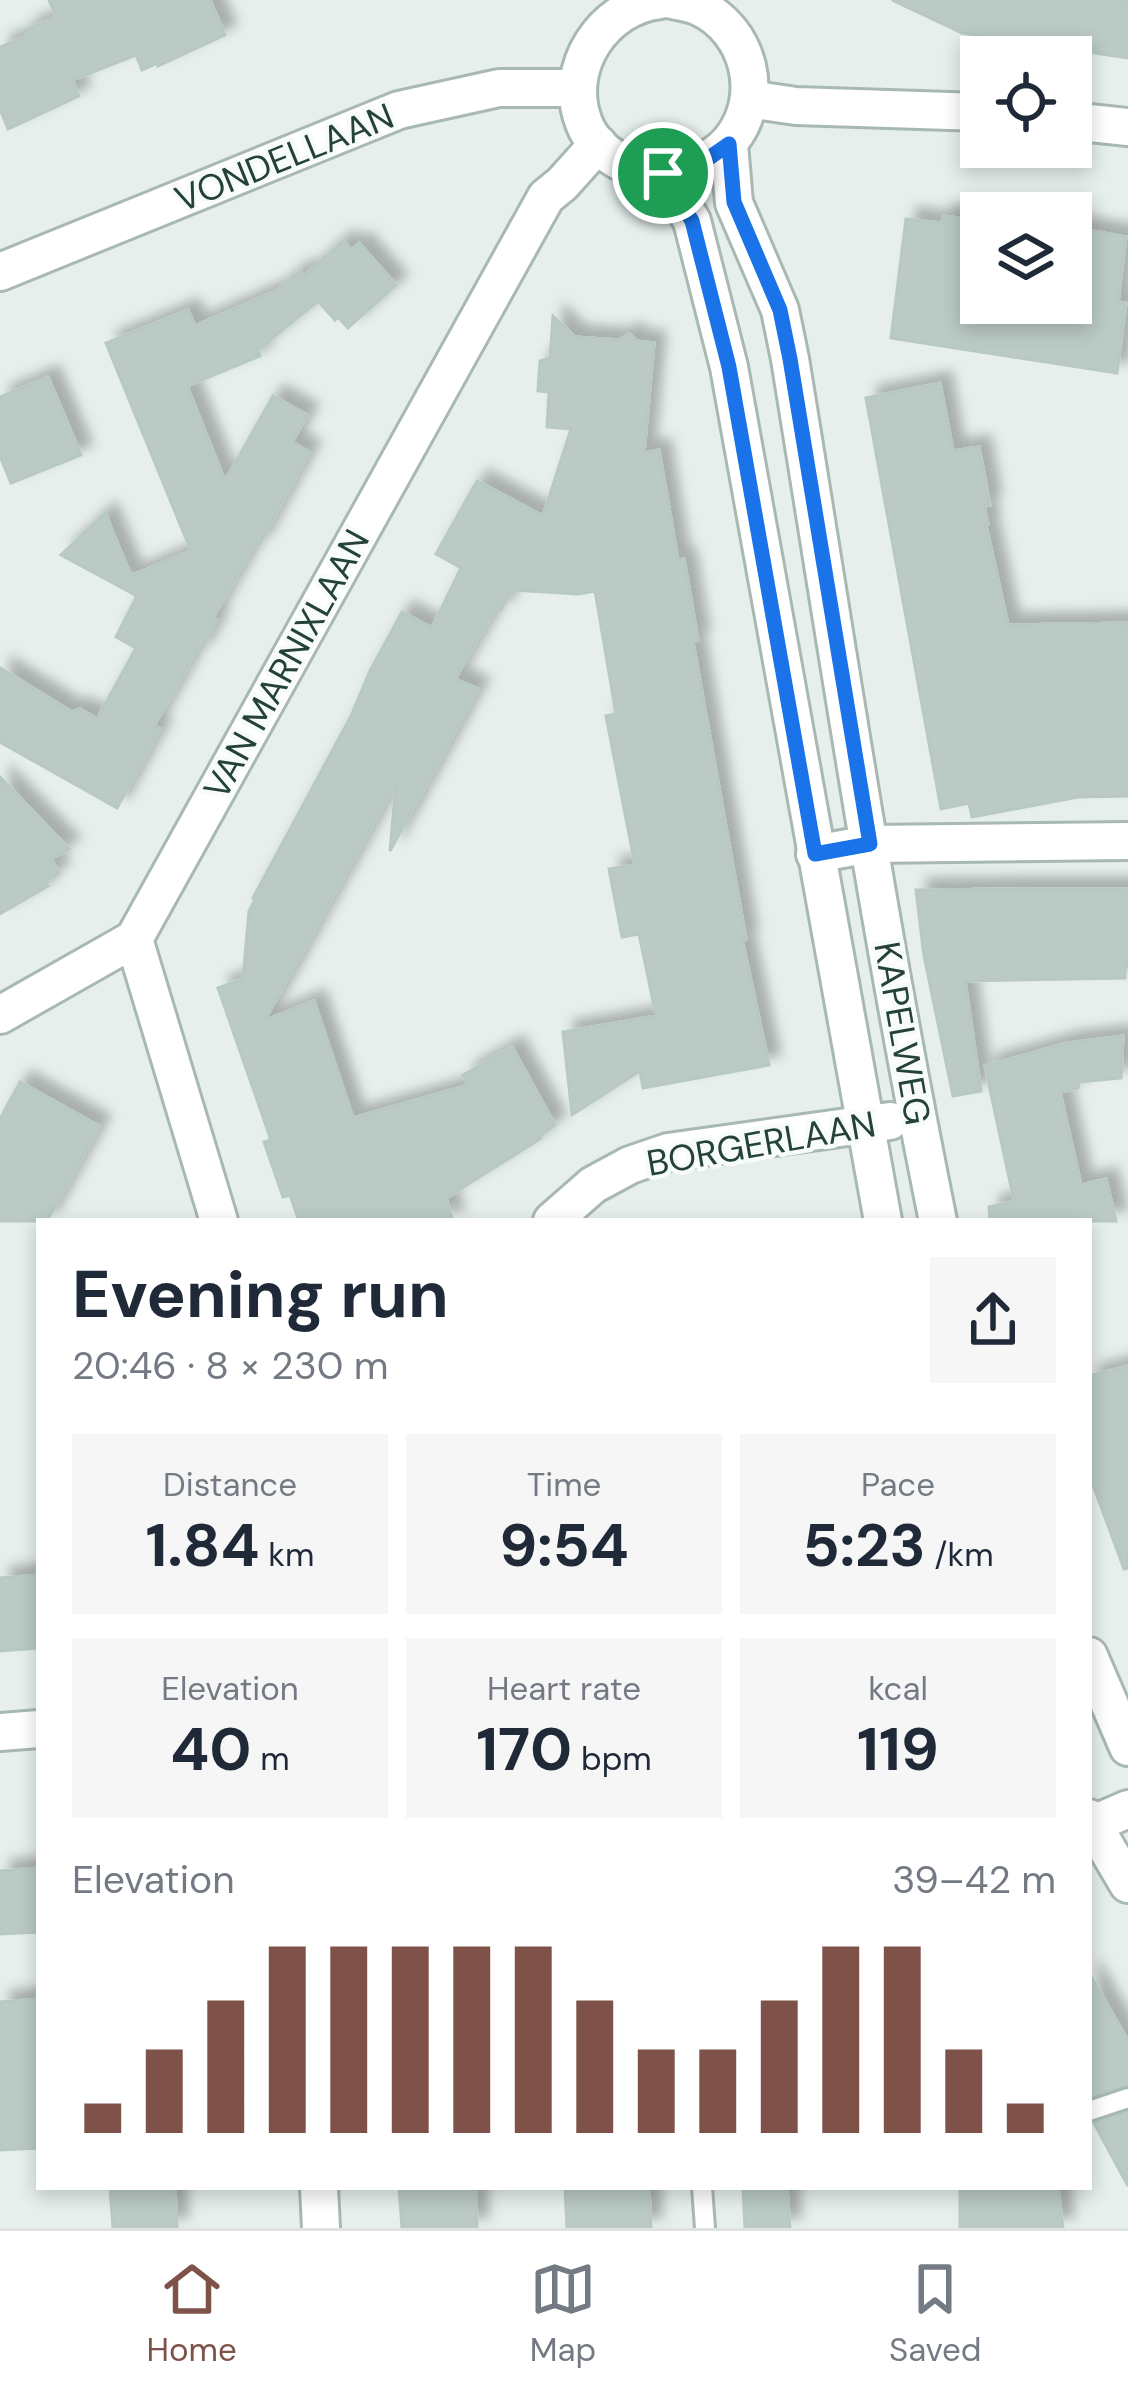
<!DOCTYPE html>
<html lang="en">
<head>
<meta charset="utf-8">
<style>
	:root { --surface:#fff; --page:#f6f6f7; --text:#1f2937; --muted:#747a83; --line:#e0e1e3; --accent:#7f5249 }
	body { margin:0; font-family:"DM Sans",sans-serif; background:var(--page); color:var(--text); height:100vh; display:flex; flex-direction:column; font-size:45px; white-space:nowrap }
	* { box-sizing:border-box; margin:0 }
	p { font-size:39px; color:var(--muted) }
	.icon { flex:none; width:66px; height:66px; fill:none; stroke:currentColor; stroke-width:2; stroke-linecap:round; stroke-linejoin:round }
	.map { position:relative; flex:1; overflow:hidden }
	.drawer { position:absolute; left:36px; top:1218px; width:1056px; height:972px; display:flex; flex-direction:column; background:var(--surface); border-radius:0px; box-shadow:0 6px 18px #0003 }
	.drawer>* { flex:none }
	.fabs { position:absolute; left:960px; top:36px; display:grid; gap:24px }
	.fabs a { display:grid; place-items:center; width:132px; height:132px; border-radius:0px; background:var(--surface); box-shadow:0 6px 18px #0003; font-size:60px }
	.pin { position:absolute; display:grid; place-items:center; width:102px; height:102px; color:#fff; margin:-51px; border:6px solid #fff; border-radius:50%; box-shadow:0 3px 12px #0007 }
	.round { display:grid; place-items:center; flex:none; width:126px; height:126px; border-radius:0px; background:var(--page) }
	.overview { display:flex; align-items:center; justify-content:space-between; height:204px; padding:0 36px }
	h1 { font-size:66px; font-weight:700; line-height:90px }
	.figures { display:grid; grid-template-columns:repeat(3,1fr); gap:18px; height:204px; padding:12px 36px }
	.figures div { display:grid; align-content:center; border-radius:0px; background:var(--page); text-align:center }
	.figures b { font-size:60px; font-weight:700 }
	.figures small { font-size:33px; font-weight:400 }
	.figures p { font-size:33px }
	.chart { height:336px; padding:24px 36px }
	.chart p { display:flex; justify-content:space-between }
	.chart svg { width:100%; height:216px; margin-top:12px; stroke:var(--accent); stroke-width:6 }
	.tab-bar { display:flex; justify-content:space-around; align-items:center; height:168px; border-top:3px solid var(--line); background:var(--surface); font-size:33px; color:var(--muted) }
	.tab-bar a { display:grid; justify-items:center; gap:6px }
	.tab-bar .current { color:var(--accent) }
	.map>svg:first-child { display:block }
	.building { fill:#bbcac4; stroke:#b8c9c2; stroke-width:3; filter:url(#shadow) }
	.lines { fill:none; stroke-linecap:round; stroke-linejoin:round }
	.service-casing { stroke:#a8b8b2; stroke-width:24 }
	.minor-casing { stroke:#a8b8b2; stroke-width:42 }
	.tertiary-casing { stroke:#a8b8b2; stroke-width:42 }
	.service { stroke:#fff; stroke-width:18 }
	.minor { stroke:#fff; stroke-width:36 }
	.tertiary { stroke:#fff; stroke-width:36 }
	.route-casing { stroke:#fff; stroke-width:24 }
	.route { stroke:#1a73e8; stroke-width:15 }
	.labels { text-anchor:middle; stroke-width:9; stroke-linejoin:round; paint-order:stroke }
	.street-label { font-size:36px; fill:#24423a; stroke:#f7fbf9 }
</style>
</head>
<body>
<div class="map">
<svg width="1128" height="2228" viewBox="0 0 1128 2228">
	<defs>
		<filter id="shadow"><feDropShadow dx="11" dy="-11" stdDeviation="6" flood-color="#0004"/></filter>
	</defs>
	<rect width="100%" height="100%" fill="#e6efeb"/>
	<g class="building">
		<polygon points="49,0 210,0 225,35 158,66 158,63 142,70 136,55 72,80 79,96 8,129 0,109 0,47 27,36 25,30 56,17"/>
		<polygon points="892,0 1128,0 1128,58 962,33"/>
		<polygon points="943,216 981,221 981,303 1071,303 1071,227 1126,237 1118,302 1126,303 1117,373 891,338 906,219 942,223"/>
		<polygon points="343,241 352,250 359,243 396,285 348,328 338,317 335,320 318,301 258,350 260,356 187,386 225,481 273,396 307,415 292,442 309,452 259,545 255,543 213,618 217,620 201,651 197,649 154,726 160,729 117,808 0,742 0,668 72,712 80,709 97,719 136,648 116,637 137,596 61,555 105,513 131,576 191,551 106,343 188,310 195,326 278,290 300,271 304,276"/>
		<polygon points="553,316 575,337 619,340 629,334 637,341 654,343 644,453 659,450 678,560 684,559 698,640 693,642 746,939 742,939 769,1065 643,1088 640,1071 572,1115 563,1032 656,1016 639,934 622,937 609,869 635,865 606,716 616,714 595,591 578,594 512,590 501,610 496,607 455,679 478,689 390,851 396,782 264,1021 314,1001 353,1118 469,1085 463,1075 512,1047 555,1125 542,1134 540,1139 446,1198 453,1221 299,1221 290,1195 283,1197 264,1142 271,1140 218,988 243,979 249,911 255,900 253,898 351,716 370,671 402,612 432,628 461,568 436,554 477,481 543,516 571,429 547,427 549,392 538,391 540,361 550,358"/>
		<polygon points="48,377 81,455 11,483 0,456 0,397"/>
		<polygon points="940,383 953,451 979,447 990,505 984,506 988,524 986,525 1008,625 1128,623 1128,796 1078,797 972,817 969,803 941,809 866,398"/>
		<polygon points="0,777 69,849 51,859 59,873 45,881 48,886 0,914"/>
		<polygon points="1019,889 1128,889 1128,967 1125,967 1125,978 965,981 981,1091 953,1096 924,956 916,890"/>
		<polygon points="1123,1036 1121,1078 1079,1082 1078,1088 1060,1092 1081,1185 1106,1179 1116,1221 990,1221 989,1207 1014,1201 985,1066 1067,1043"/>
		<polygon points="20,1082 99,1126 47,1221 0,1221 0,1119"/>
		<polygon points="1128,1366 1128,1568 1124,1569 1089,1474 1089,1376"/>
		<polygon points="39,1575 39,1648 0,1651 0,1578"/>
		<polygon points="39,1868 39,1932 0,1934 0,1871"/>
		<polygon points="1089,1973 1128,2041 1128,2085 1089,2097"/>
		<polygon points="39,1999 39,2148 0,2150 0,2002"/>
		<polygon points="1128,2112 1128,2186 1094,2123"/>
		<polygon points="110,2187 175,2187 177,2228 113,2228"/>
		<polygon points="399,2187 476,2187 477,2228 402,2228"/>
		<polygon points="565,2187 649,2187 651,2228 567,2228"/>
		<polygon points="743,2187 787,2187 790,2228 745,2228"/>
		<polygon points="960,2187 1058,2187 1063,2228 960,2228"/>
	</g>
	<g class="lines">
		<defs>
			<g id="service">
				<polyline points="1089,2111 1128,2098"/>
				<polyline points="702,2187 705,2228"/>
			</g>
			<g id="minor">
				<path d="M729 144 734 203 780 310 790 359C837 647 880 936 938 1221"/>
				<polyline points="663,173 692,221 729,367 883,1221"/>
				<polyline points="815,854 870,844 1128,841"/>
				<polyline points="0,1015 134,939"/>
				<polyline points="219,1221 134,939 546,197 562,184 598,144"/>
				<polyline points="552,1221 593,1185 630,1165 668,1152 890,1121"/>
				<polyline points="1089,1656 1128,1747"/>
				<polyline points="0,1732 39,1729"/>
				<polyline points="1089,1818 1128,1884"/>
				<polyline points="1089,1826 1128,1809"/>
				<polyline points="319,2187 321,2228"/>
			</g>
			<g id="tertiary">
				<path d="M660 0C604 6 562 67 584 123 597 157 641 178 676 171 697 166 717 157 731 140 766 96 749 30 699 7 691 3 680 2 672 0"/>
				<polyline points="749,99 796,106 981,112"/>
				<polyline points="1071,121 1128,127"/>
				<polyline points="0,272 399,110 499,88 578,88"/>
			</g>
		</defs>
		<use href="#service" class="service-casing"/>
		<use href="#minor" class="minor-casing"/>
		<use href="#tertiary" class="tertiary-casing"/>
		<use href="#service" class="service"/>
		<use href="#minor" class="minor"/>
		<use href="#tertiary" class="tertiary"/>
	</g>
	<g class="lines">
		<defs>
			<polygon id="route" points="729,144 734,202 780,310 790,359 870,844 815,854 729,367 692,221 663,173 699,165"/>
		</defs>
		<use href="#route" class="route-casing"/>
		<use href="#route" class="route"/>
	</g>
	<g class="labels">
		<g class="street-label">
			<text transform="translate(284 157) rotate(-22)" y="13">VONDELLAAN</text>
			<text transform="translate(286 664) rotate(-61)" y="13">VAN MARNIXLAAN</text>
			<text transform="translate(903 1033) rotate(80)" y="13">KAPELWEG</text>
			<text transform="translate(761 1143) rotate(-10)" y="13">BORGERLAAN</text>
		</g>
	</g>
</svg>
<div class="fabs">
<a><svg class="icon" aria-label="locate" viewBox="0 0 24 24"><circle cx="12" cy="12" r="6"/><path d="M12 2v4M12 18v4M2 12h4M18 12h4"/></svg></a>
<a><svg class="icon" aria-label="layers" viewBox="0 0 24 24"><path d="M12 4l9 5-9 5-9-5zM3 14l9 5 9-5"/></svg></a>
</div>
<div class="pin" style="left:663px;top:173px;background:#1e9e55"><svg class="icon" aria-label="arrive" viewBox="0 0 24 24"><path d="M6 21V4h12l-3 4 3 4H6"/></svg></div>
<section class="drawer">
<div class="overview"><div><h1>Evening run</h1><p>20:46 · 8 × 230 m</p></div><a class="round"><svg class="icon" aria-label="share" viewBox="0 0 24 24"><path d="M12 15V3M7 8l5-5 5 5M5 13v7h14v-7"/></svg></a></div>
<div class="figures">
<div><p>Distance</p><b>1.84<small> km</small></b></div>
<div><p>Time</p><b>9:54</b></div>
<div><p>Pace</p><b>5:23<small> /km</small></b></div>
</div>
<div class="figures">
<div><p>Elevation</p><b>40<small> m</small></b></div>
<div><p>Heart rate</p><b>170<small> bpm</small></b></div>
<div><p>kcal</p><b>119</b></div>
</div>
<div class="chart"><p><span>Elevation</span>39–42 m</p>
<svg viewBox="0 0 160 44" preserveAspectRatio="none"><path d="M5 44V38M15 44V27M25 44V17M35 44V6M45 44V6M55 44V6M65 44V6M75 44V6M85 44V17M95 44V27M105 44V27M115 44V17M125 44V6M135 44V6M145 44V27M155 44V38"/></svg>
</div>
</section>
</div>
<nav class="tab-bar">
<a class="current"><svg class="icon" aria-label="home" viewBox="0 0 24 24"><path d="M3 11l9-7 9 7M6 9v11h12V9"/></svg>Home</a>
<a><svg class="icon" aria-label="map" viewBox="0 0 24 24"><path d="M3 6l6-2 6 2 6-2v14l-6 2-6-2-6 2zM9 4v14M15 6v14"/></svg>Map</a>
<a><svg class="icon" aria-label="saved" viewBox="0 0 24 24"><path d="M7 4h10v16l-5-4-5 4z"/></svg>Saved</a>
</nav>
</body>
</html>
